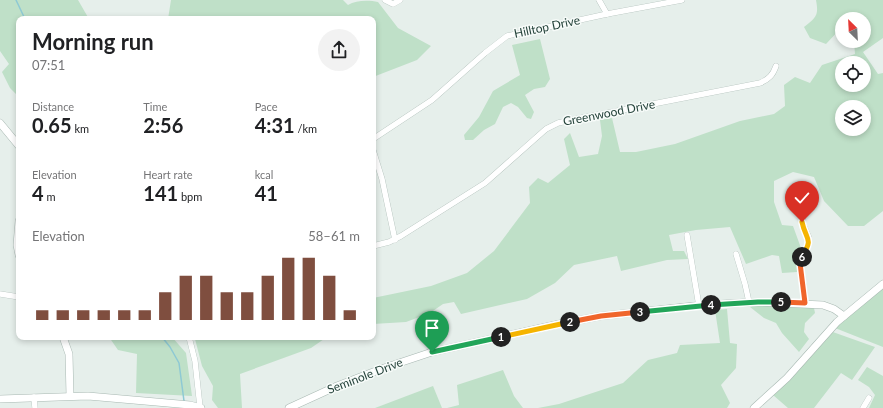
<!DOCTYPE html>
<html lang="en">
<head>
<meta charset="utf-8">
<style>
	:root { --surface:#fff; --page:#f2f2f2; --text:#202124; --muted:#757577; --accent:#7f4e3f }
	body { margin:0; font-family:Lato,sans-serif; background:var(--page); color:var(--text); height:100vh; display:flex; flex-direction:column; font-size:15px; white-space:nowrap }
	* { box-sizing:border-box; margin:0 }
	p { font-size:13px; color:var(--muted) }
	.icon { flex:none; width:22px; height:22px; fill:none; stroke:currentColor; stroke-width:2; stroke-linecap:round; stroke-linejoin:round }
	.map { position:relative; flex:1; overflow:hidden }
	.details { position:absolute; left:16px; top:16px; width:360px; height:324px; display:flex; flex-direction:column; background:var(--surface); border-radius:8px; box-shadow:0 2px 6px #0003 }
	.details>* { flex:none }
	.needle { width:26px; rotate:336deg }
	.controls { position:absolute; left:835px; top:12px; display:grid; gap:8px }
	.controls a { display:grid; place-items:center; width:36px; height:36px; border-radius:50%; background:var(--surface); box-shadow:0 2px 6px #0003; font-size:20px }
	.pin { position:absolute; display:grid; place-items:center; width:34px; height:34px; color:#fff; margin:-41px -17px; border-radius:50% 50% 50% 0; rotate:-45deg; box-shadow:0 0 4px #0007 }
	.pin .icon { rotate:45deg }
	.km { position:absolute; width:20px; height:20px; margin:-10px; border-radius:50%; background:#222; color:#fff; font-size:11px; line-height:20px; text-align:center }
	.round { display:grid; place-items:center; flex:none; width:42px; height:42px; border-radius:21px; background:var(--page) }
	.headline { display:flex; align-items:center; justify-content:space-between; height:68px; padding:0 16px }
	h1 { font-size:22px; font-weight:700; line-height:30px }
	.figures { display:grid; grid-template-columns:repeat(3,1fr); gap:6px; height:68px; padding:4px 16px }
	.figures div { display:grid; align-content:center }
	.figures b { font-size:20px; font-weight:700 }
	.figures small { font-size:11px; font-weight:400 }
	.figures p { font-size:11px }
	.chart { height:112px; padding:8px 16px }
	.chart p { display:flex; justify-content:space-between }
	.chart svg { width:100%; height:72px; margin-top:4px; stroke:var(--accent); stroke-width:6 }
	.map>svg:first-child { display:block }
	.green { fill:#bfe0c8; fill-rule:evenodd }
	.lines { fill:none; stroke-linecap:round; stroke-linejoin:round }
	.stream { stroke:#8ec9d4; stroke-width:1.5 }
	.minor-casing { stroke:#a8b8b2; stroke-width:6 }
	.tertiary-casing { stroke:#a8b8b2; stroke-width:8 }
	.minor { stroke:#fff; stroke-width:5.5 }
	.tertiary { stroke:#fff; stroke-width:7 }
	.split-1-casing { stroke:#fff; stroke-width:8 }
	.split-2-casing { stroke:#fff; stroke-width:8 }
	.split-3-casing { stroke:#fff; stroke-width:8 }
	.split-4-casing { stroke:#fff; stroke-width:8 }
	.split-5-casing { stroke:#fff; stroke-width:8 }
	.split-6-casing { stroke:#fff; stroke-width:8 }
	.split-7-casing { stroke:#fff; stroke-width:8 }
	.split-1 { stroke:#22a559; stroke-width:5 }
	.split-2 { stroke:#f5b400; stroke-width:5 }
	.split-3 { stroke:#f0652b; stroke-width:5 }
	.split-4 { stroke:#22a559; stroke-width:5 }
	.split-5 { stroke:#22a559; stroke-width:5 }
	.split-6 { stroke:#f0652b; stroke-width:5 }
	.split-7 { stroke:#f5b400; stroke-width:5 }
	.labels { text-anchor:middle; stroke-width:3; stroke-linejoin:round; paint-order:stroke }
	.street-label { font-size:12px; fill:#24423a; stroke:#f7fbf9 }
</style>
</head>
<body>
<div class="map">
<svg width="883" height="408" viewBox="0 0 883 408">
	<rect width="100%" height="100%" fill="#e6efeb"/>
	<g class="green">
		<polygon points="0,0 78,0 89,19 19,19 19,97 10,88 2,72 9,64 0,51"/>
		<path d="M171 0H343L348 5C356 0 369 0 378 2L398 28 431 46 417 60 373 77V19H168Z"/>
		<path d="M816 0H883V38L863 52 878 74 883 73V211L864 226H848L824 201 814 177 793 172 774 181V202L782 225 793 226 801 248 798 253 797 272 782 273 779 256 772 255 746 264 730 227 696 230 669 235 673 251H684L688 259 667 260 621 271 617 256 574 265 555 283 527 299 461 314 454 302 443 304 430 313 406 322 373 324V298L431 286 467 273 494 251 530 203 529 187 538 178 548 183 570 165 564 139 570 133 579 157 598 154 602 136 600 120 612 118 620 152H636L675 144 740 121 774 114 785 106 784 85 795 77 810 83 822 65 855 54 854 41H864V19H842V27L826 44 810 38 804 27C816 17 819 16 816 0ZM842 63H864V85H842ZM842 107H864V129H842Z"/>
		<polygon points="540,39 550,79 545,87 534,89 525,95 534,112 531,119 527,118 518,107 511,103 503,107 495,124 484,130 473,140 465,140 464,135 479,117 493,91 520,75 512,45"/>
		<polygon points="883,288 883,347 835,328"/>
		<polygon points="755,305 814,308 815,313 805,323 804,332 809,339 799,352 782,333 776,323 764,318 750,307"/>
		<polygon points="727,309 730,343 737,344 736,368 721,385 730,403 727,408 538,408 559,404 623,383 648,360 677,353 680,345 720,343 715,310"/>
		<polygon points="830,331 875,347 852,380 841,373 814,408 788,408 773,395"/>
		<polygon points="109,337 172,337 186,353 192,396 136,393 137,354 118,350"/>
		<polygon points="206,337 327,337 311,348 240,374 242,408 218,408 212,400 213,386 202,366 195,339"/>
		<polygon points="867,367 883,376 883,408 869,408 875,395 869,387 858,380"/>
		<polygon points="503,370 514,396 523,408 447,408 459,405 457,385"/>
		<polygon points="433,386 442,408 375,408"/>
	</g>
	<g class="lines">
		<g class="stream">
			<polyline points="16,0 25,19"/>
			<polyline points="162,337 170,347 179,363 184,401"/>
		</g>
		<defs>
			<g id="minor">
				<polyline points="385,0 393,4 400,0"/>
				<polyline points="599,0 607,14"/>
				<polyline points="373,139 432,100 485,53 507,36 607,14 682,0"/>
				<polyline points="373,150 382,179 395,240"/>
				<polyline points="794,206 803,214 802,222 809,238 809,242 808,247 802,256 800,263 804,289 805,303"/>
				<polyline points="687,235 699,306"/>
				<path d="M373 246 389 242 401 236 485 183 546 129 558 123 571 120 760 83C769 79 773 75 776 66"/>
				<polyline points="736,254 745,284 749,302"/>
				<polyline points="0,294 19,297"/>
				<polyline points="189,337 195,361 200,407"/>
				<polyline points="34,397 35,408"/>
				<polyline points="863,408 869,398"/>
			</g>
			<g id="tertiary">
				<polyline points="0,123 19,146"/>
				<polyline points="19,221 17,245 19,255"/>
				<polyline points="63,337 69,354 70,396"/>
				<polyline points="0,399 88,396 190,405 201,408"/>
				<polyline points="289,408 337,386 381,369 432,352 559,324 601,316 703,305 758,302 823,305 834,309 844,316"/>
				<polyline points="754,408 787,378 837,322 883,284"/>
			</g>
		</defs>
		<use href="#minor" class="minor-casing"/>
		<use href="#tertiary" class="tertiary-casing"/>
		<use href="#minor" class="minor"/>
		<use href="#tertiary" class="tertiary"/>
	</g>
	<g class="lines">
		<defs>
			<polyline id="split-1" points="432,352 501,337"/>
			<polyline id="split-2" points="501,337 570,322"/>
			<polyline id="split-3" points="570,322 601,316 640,312"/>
			<polyline id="split-4" points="640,312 711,305"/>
			<polyline id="split-5" points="711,305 758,302 781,302"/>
			<polyline id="split-6" points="781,302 805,303 800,263 802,257"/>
			<path id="split-7" d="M802 257C814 237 806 241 802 222"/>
		</defs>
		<use href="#split-1" class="split-1-casing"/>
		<use href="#split-2" class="split-2-casing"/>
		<use href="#split-3" class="split-3-casing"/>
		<use href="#split-4" class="split-4-casing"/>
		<use href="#split-5" class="split-5-casing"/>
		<use href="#split-6" class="split-6-casing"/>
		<use href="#split-7" class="split-7-casing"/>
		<use href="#split-1" class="split-1"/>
		<use href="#split-2" class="split-2"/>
		<use href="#split-3" class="split-3"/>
		<use href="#split-4" class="split-4"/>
		<use href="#split-5" class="split-5"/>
		<use href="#split-6" class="split-6"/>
		<use href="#split-7" class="split-7"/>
	</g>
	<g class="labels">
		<g class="street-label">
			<text transform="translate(547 27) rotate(-12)" y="4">Hilltop Drive</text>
			<text transform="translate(609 113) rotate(-11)" y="4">Greenwood Drive</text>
			<text transform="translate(365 376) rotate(-21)" y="4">Seminole Drive</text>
		</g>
	</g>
</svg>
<div class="controls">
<a><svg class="needle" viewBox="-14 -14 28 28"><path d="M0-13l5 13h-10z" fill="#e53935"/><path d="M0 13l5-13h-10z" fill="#757577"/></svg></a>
<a><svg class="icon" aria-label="locate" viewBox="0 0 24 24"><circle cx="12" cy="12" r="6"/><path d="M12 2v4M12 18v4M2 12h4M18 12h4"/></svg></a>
<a><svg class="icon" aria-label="layers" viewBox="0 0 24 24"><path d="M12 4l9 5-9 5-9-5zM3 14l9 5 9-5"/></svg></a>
</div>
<div class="pin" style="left:432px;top:352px;background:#1e9e55"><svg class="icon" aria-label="arrive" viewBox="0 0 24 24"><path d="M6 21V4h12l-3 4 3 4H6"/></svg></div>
<div class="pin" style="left:802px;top:222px;background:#d93025"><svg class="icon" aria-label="check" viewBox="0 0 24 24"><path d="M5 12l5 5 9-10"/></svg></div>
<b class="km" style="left:501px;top:337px">1</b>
<b class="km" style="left:570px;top:322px">2</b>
<b class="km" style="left:640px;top:312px">3</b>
<b class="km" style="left:711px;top:305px">4</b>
<b class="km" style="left:781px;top:302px">5</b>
<b class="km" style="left:802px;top:257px">6</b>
<section class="details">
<div class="headline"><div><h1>Morning run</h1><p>07:51</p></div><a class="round"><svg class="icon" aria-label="share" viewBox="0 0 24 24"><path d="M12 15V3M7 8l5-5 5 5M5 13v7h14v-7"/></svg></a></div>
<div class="figures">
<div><p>Distance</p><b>0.65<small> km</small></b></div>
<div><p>Time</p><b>2:56</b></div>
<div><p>Pace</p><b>4:31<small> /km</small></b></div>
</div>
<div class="figures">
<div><p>Elevation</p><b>4<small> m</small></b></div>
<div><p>Heart rate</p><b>141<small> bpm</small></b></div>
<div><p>kcal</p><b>41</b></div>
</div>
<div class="chart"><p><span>Elevation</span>58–61 m</p>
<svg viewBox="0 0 160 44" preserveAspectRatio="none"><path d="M5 44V38M15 44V38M25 44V38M35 44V38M45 44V38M55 44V38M65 44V27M75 44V17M85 44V17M95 44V27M105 44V27M115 44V17M125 44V6M135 44V6M145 44V17M155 44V38"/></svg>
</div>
</section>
</div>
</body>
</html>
